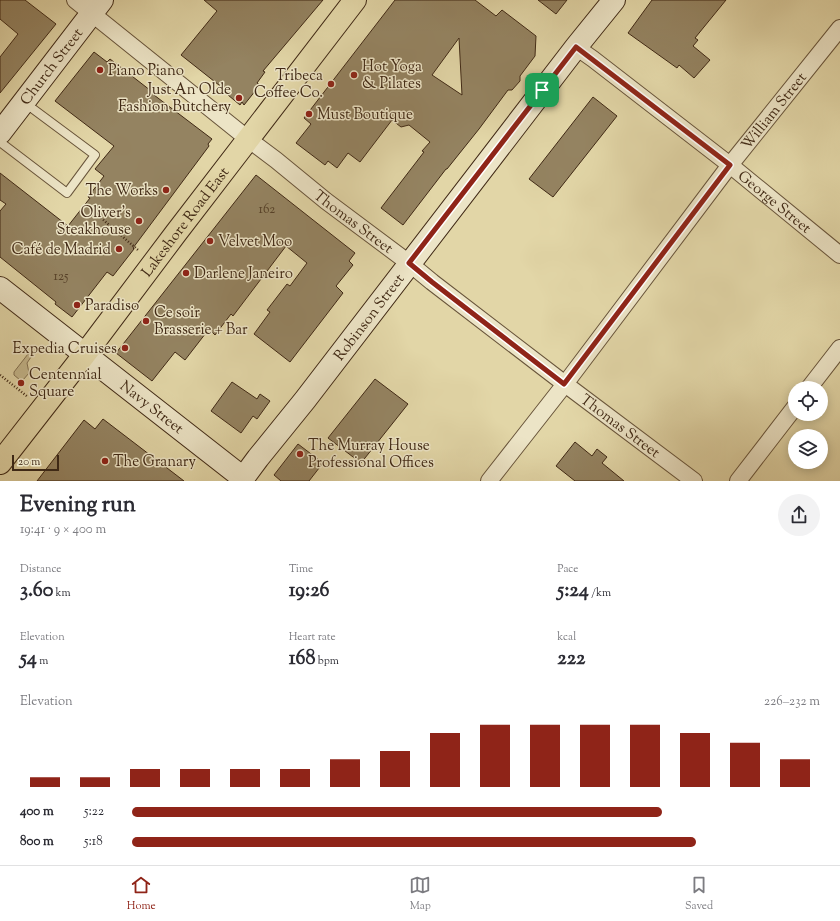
<!DOCTYPE html>
<html lang="en">
<head>
<meta charset="utf-8">
<style>
	:root { --surface:#fff; --page:#f2f2f3; --text:#2b2b33; --muted:#7c7c81; --line:#e1e1e2; --accent:#8f2418 }
	body { margin:0; font-family:"Sorts Mill Goudy",serif; background:var(--page); color:var(--text); height:100vh; display:flex; flex-direction:column; font-size:15px; white-space:nowrap }
	* { box-sizing:border-box; margin:0 }
	p { font-size:13px; color:var(--muted) }
	.icon { flex:none; width:22px; height:22px; fill:none; stroke:currentColor; stroke-width:2; stroke-linecap:round; stroke-linejoin:round }
	.map { position:relative; height:481px; overflow:hidden }
	.sheet { display:flex; flex-direction:column; background:var(--surface); flex:1 }
	.sheet>* { flex:none }
	.tools { position:absolute; left:788px; top:381px; display:grid; gap:8px }
	.tools a { display:grid; place-items:center; width:40px; height:40px; border-radius:50%; background:var(--surface); box-shadow:0 2px 10px #0003; font-size:20px }
	.scale { position:absolute; left:12px; bottom:10px; width:47px; box-sizing:border-box; padding-left:4px; border:2px solid #402915; border-top:0; font-size:11px; line-height:14px; white-space:nowrap; color:#402915; -webkit-text-stroke:3px #ece4c6; paint-order:stroke }
	.pin { position:absolute; display:grid; place-items:center; width:34px; height:34px; color:#fff; margin:-17px; border-radius:8px; box-shadow:0 2px 6px #0006 }
	.round { display:grid; place-items:center; flex:none; width:42px; height:42px; border-radius:21px; background:var(--page) }
	.headline { display:flex; align-items:center; justify-content:space-between; height:68px; padding:0 20px }
	h1 { font-size:22px; font-weight:700; line-height:30px }
	.stats { display:grid; grid-template-columns:repeat(3,1fr); gap:6px; height:68px; padding:4px 20px }
	.stats div { display:grid; align-content:center }
	.stats b { font-size:20px; font-weight:700 }
	.stats small { font-size:11px; font-weight:400 }
	.stats p { font-size:11px }
	.chart { height:112px; padding:8px 20px }
	.chart p { display:flex; justify-content:space-between }
	.chart svg { width:100%; height:72px; margin-top:4px; stroke:var(--accent); stroke-width:6 }
	ul { padding:0 20px; list-style:none; font-size:13px }
	li { display:grid; grid-template-columns:64px 48px 1fr; align-items:center; height:30px }
	li i { height:10px; border-radius:5px; background:var(--accent) }
	.menu { display:flex; justify-content:space-around; align-items:center; height:56px; border-top:1px solid var(--line); background:var(--surface); font-size:11px; color:var(--muted) }
	.menu a { display:grid; justify-items:center; gap:2px }
	.menu .on { color:var(--accent) }
	.map>svg:first-child { display:block }
	.green { fill:#c6b98e; stroke:#837152 }
	.building { fill:#948361; stroke:#402915; fill-rule:evenodd }
	.lines { fill:none; stroke-linecap:round; stroke-linejoin:round }
	.lane-casing { stroke:#68543a; stroke-width:10 }
	.street-casing { stroke:#68543a; stroke-width:18 }
	.secondary-casing { stroke:#402915; stroke-width:24 }
	.primary-casing { stroke:#402915; stroke-width:24 }
	.path { stroke:#402915; stroke-width:2.5; stroke-dasharray:1 2; stroke-linecap:butt }
	.lane { stroke:#ece4c6; stroke-width:8 }
	.street { stroke:#ece4c6; stroke-width:16 }
	.secondary { stroke:#ece4c6; stroke-width:22 }
	.primary { stroke:#e2d6a7; stroke-width:22 }
	.route-casing { stroke:#fff; stroke-width:8 }
	.route { stroke:#8f2418; stroke-width:5 }
	.poi-dot { fill:#8f2418; stroke:#ece4c6; stroke-width:1.5 }
	.labels { text-anchor:middle; stroke-width:3; stroke-linejoin:round; paint-order:stroke }
	.number-label { font-size:13px; fill:#554028 }
	.street-label { font-size:15px; fill:#402915; stroke:#ece4c6 }
	.poi-label { font-size:15px; fill:#402915; stroke:#ece4c6; text-anchor:start }
</style>
</head>
<body>
<div class="map">
<svg width="840" height="481" viewBox="0 0 840 481">
	<rect width="100%" height="100%" fill="#e2d6a7"/>
	<filter id="stains"><feTurbulence type="fractalNoise" baseFrequency=".005" numOctaves="4"/><feColorMatrix values="0 0 0 0 .2 0 0 0 0 .09 0 0 0 0 .02 0 0 0 .5 -.17"/></filter>
	<radialGradient id="worn" r=".72"><stop offset=".6" stop-color="#630" stop-opacity="0"/><stop offset="1" stop-color="#630" stop-opacity=".3"/></radialGradient>
	<polygon class="green" points="28,354 31,357 27,363 29,373 23,380 20,380 14,375 14,372"/>
	<g class="building">
		<polygon points="0,0 25,0 56,24 0,93 0,57 18,34 0,19"/>
		<polygon points="204,0 323,0 263,71 265,72 257,83 260,85 244,105 242,102 240,105 228,95 229,93 181,55 217,11"/>
		<path d="M395 0H475L496 16 502 10 536 36 535 56 520 76V81L512 90H508L479 129 447 169H446L403 225 381 208 424 152 422 151 430 142 409 125 401 127 392 120 360 162 348 153 337 168 328 161 325 165 296 143 311 124 304 118ZM459 38 462 95 432 75Z"/>
		<polygon points="538,0 567,0 556,14"/>
		<polygon points="652,0 726,0 695,38 698,40 693,46 710,60 694,78 679,65 677,68 628,33"/>
		<polygon points="94,52 107,62 110,59 155,94 154,95 212,139 208,144 209,146 133,248 134,249 113,276 107,272 72,317 55,304 56,302 0,257 0,211 6,204 0,200 0,173 68,226 90,198 88,197 104,176 95,169 114,146 55,101"/>
		<polygon points="593,97 617,116 553,197 529,179"/>
		<polygon points="256,175 355,253 349,261 353,265 336,286 343,293 290,362 254,334 270,312 267,310 287,284 290,286 307,263 286,246 233,316 231,314 215,335 209,329 185,360 175,352 152,381 116,353"/>
		<polygon points="375,379 408,404 361,463 328,438"/>
		<polygon points="232,382 257,399 260,394 270,401 257,419 253,416 241,433 211,411"/>
		<polygon points="103,419 137,445 184,481 37,481 84,420 95,429"/>
		<polygon points="575,442 592,456 597,449 607,457 602,463 624,481 575,481 556,466"/>
		<polygon points="298,444 323,463 309,481 281,481 274,475"/>
	</g>
	<g class="lines">
		<defs>
			<polyline id="lane" points="0,142 67,193 95,155 25,103"/>
			<g id="street">
				<path id="s1" d="M75 0 248 139 276 160 326 201 409 263 432 282 565 384 694 481"/>
				<path id="s2" d="M576 47 593 59 730 165 840 255"/>
				<polyline points="809,388 840,348"/>
				<path id="s3" d="M489 481 565 384 730 165 840 28"/>
				<polyline points="738,481 795,407"/>
			</g>
			<g id="secondary">
				<path id="s4" d="M0 133 102 0"/>
				<path id="s5" d="M0 288 243 478"/>
				<path id="s6" d="M241 481 258 458 305 400 576 47 614 0"/>
			</g>
			<g id="primary">
				<path id="s7" d="M0 463 85 354 176 233 355 0"/>
			</g>
		</defs>
		<use href="#lane" class="lane-casing"/>
		<use href="#street" class="street-casing"/>
		<use href="#secondary" class="secondary-casing"/>
		<use href="#primary" class="primary-casing"/>
		<g class="path">
			<polyline points="85,204 138,250"/>
			<polyline points="0,375 28,397"/>
		</g>
		<use href="#lane" class="lane"/>
		<use href="#street" class="street"/>
		<use href="#secondary" class="secondary"/>
		<use href="#primary" class="primary"/>
	</g>
	<g class="lines">
		<defs>
			<polygon id="route" points="576,47 593,60 730,165 564,384 432,282 409,263"/>
		</defs>
		<use href="#route" class="route-casing"/>
		<use href="#route" class="route"/>
	</g>
	<g class="poi-dot">
		<circle cx="100" cy="70" r="4"/>
		<circle cx="354" cy="75" r="4"/>
		<circle cx="331" cy="84" r="4"/>
		<circle cx="239" cy="98" r="4"/>
		<circle cx="309" cy="114" r="4"/>
		<circle cx="166" cy="190" r="4"/>
		<circle cx="139" cy="221" r="4"/>
		<circle cx="210" cy="241" r="4"/>
		<circle cx="119" cy="249" r="4"/>
		<circle cx="186" cy="273" r="4"/>
		<circle cx="77" cy="305" r="4"/>
		<circle cx="146" cy="321" r="4"/>
		<circle cx="125" cy="348" r="4"/>
		<circle cx="21" cy="383" r="4"/>
		<circle cx="300" cy="454" r="4"/>
		<circle cx="105" cy="461" r="4"/>
	</g>
	<g class="labels">
		<g class="number-label">
			<text x="267" y="213">162</text>
			<text x="61" y="280">125</text>
		</g>
		<g class="street-label">
			<text dy="5" stroke="none"><textPath href="#s4" startOffset="84">Church Street</textPath></text>
			<text dy="5" stroke="none"><textPath href="#s3" startOffset="467">William Street</textPath></text>
			<text dy="5" stroke="none"><textPath href="#s2" startOffset="252">George Street</textPath></text>
			<text dy="5" stroke="none"><textPath href="#s1" startOffset="356">Thomas Street</textPath></text>
			<text dy="5" stroke="none"><textPath href="#s7" startOffset="304">Lakeshore Road East</textPath></text>
			<text dy="5" stroke="none"><textPath href="#s6" startOffset="208">Robinson Street</textPath></text>
			<text dy="5" stroke="none"><textPath href="#s5" startOffset="193">Navy Street</textPath></text>
			<text dy="5" stroke="none"><textPath href="#s1" startOffset="692">Thomas Street</textPath></text>
		</g>
		<g class="poi-label">
			<text x="362" y="71">Hot Yoga<tspan x="362" dy="17">&amp; Pilates</tspan></text>
			<text x="108" y="75">Piano Piano</text>
			<text x="323" y="80" text-anchor="end">Tribeca<tspan x="323" dy="17">Coffee Co.</tspan></text>
			<text x="231" y="94" text-anchor="end">Just An Olde<tspan x="231" dy="17">Fashion Butchery</tspan></text>
			<text x="317" y="119">Must Boutique</text>
			<text x="158" y="195" text-anchor="end">The Works</text>
			<text x="131" y="217" text-anchor="end">Oliver's<tspan x="131" dy="17">Steakhouse</tspan></text>
			<text x="218" y="246">Velvet Moo</text>
			<text x="111" y="254" text-anchor="end">Café de Madrid</text>
			<text x="194" y="278">Darlene Janeiro</text>
			<text x="85" y="310">Paradiso</text>
			<text x="154" y="317">Ce soir<tspan x="154" dy="17">Brasserie + Bar</tspan></text>
			<text x="117" y="353" text-anchor="end">Expedia Cruises</text>
			<text x="29" y="379">Centennial<tspan x="29" dy="17">Square</tspan></text>
			<text x="308" y="450">The Murray House<tspan x="308" dy="17">Professional Offices</tspan></text>
			<text x="113" y="466">The Granary</text>
		</g>
	</g>
	<rect width="100%" height="100%" filter="url(#stains)"/>
	<rect width="100%" height="100%" fill="url(#worn)"/>
</svg>
<div class="tools">
<a><svg class="icon" aria-label="locate" viewBox="0 0 24 24"><circle cx="12" cy="12" r="6"/><path d="M12 2v4M12 18v4M2 12h4M18 12h4"/></svg></a>
<a><svg class="icon" aria-label="layers" viewBox="0 0 24 24"><path d="M12 4l9 5-9 5-9-5zM3 14l9 5 9-5"/></svg></a>
</div>
<div class="scale">20 m</div>
<div class="pin" style="left:542px;top:90px;background:#1e9e55"><svg class="icon" aria-label="arrive" viewBox="0 0 24 24"><path d="M6 21V4h12l-3 4 3 4H6"/></svg></div>
</div>
<section class="sheet">
<div class="headline"><div><h1>Evening run</h1><p>19:41 · 9 × 400 m</p></div><a class="round"><svg class="icon" aria-label="share" viewBox="0 0 24 24"><path d="M12 15V3M7 8l5-5 5 5M5 13v7h14v-7"/></svg></a></div>
<div class="stats">
<div><p>Distance</p><b>3.60<small> km</small></b></div>
<div><p>Time</p><b>19:26</b></div>
<div><p>Pace</p><b>5:24<small> /km</small></b></div>
</div>
<div class="stats">
<div><p>Elevation</p><b>54<small> m</small></b></div>
<div><p>Heart rate</p><b>168<small> bpm</small></b></div>
<div><p>kcal</p><b>222</b></div>
</div>
<div class="chart"><p><span>Elevation</span>226–232 m</p>
<svg viewBox="0 0 160 44" preserveAspectRatio="none"><path d="M5 44V38M15 44V38M25 44V33M35 44V33M45 44V33M55 44V33M65 44V27M75 44V22M85 44V11M95 44V6M105 44V6M115 44V6M125 44V6M135 44V11M145 44V17M155 44V27"/></svg>
</div>
<ul>
<li><b>400 m</b>5:22<i style="width:77%"></i></li>
<li><b>800 m</b>5:18<i style="width:82%"></i></li>
</ul>
</section>
<nav class="menu">
<a class="on"><svg class="icon" aria-label="home" viewBox="0 0 24 24"><path d="M3 11l9-7 9 7M6 9v11h12V9"/></svg>Home</a>
<a><svg class="icon" aria-label="map" viewBox="0 0 24 24"><path d="M3 6l6-2 6 2 6-2v14l-6 2-6-2-6 2zM9 4v14M15 6v14"/></svg>Map</a>
<a><svg class="icon" aria-label="saved" viewBox="0 0 24 24"><path d="M7 4h10v16l-5-4-5 4z"/></svg>Saved</a>
</nav>
</body>
</html>
